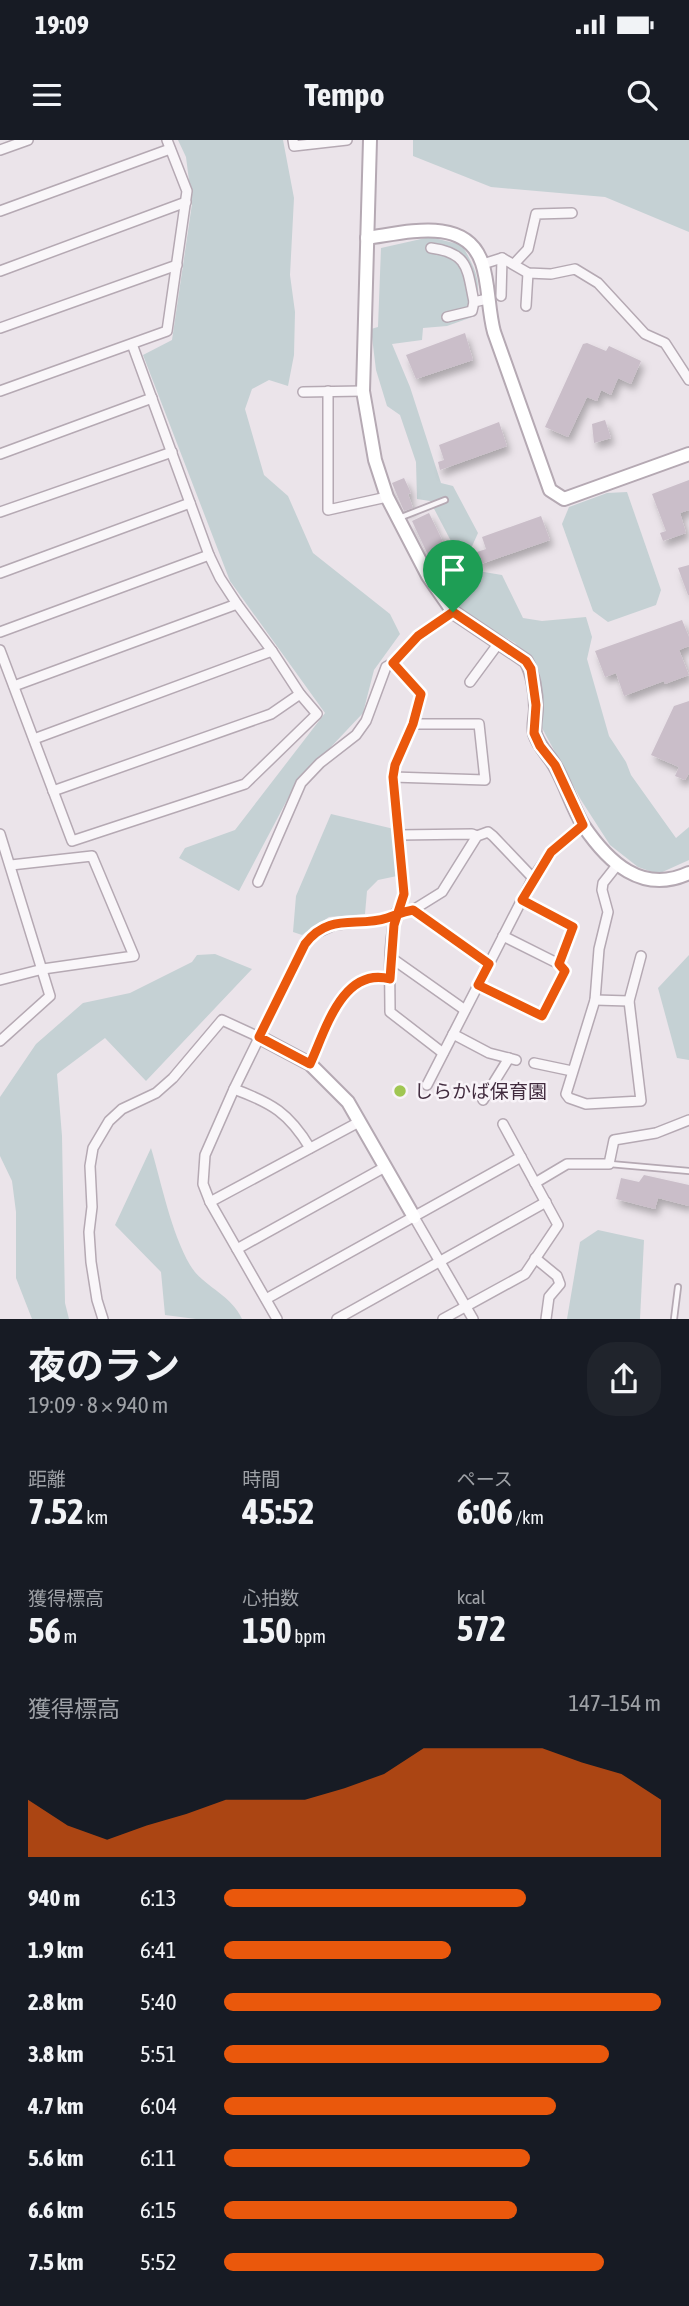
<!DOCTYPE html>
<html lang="ja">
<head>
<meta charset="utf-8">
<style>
	:root { --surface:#171b24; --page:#20242c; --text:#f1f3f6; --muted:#9ea1a6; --accent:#ea580c }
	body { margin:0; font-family:"Asap Condensed","Noto Sans JP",sans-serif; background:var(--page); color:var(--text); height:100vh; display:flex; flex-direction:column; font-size:26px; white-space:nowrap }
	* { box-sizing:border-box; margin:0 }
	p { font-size:23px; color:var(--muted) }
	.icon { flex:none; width:38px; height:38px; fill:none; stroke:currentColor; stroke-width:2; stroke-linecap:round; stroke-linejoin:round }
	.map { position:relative; height:1179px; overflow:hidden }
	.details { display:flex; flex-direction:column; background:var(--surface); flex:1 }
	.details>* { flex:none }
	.pin { position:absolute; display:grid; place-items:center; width:60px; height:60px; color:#fff; margin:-72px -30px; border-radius:50% 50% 50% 0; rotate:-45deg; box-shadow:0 0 7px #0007 }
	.pin .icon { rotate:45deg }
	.round { display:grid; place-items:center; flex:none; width:74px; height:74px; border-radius:28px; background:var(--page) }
	.summary { display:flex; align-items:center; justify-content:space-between; height:119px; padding:0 28px }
	h1 { font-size:38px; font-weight:700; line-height:52px }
	.figures { display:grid; grid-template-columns:repeat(3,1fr); gap:10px; height:119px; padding:7px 28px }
	.figures div { display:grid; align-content:center }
	.figures b { font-size:35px; font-weight:700 }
	.figures small { font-size:19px; font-weight:400 }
	.figures p { font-size:19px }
	.chart { height:196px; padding:14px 28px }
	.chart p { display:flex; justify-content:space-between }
	.chart svg { width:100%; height:126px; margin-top:7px; fill:var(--accent); opacity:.7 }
	ul { padding:0 28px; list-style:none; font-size:23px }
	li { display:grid; grid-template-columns:112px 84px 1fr; align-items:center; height:52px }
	li i { height:18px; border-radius:9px; background:var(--accent) }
	.status { display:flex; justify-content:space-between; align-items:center; height:49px; padding:0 35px; background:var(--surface); direction:ltr }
	.status svg { height:19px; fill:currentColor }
	header { display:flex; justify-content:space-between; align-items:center; height:91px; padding:0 28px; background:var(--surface); font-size:32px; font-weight:700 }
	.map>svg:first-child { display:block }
	.green { fill:#c5d1d4 }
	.building { fill:#cabec9; filter:url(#shadow) }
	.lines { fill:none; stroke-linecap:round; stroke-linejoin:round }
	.lane-casing { stroke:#b5a9b3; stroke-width:8 }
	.street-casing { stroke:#b5a9b3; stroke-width:12 }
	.secondary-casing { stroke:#b5a9b3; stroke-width:16 }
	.lane { stroke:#f9f6f9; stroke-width:4.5 }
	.street { stroke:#f9f6f9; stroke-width:9 }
	.secondary { stroke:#fff; stroke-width:12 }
	.route-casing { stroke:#fff; stroke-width:14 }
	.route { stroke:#ea580c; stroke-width:9 }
	.poi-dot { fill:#a0c652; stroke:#f8f3f8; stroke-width:2.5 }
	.labels { text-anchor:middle; stroke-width:5; stroke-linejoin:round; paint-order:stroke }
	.poi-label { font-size:19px; fill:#422c3f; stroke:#f8f3f8; text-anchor:start }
</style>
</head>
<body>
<div class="status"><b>19:09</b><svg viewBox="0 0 49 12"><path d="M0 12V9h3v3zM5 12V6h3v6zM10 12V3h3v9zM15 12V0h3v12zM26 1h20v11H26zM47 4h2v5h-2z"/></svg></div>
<header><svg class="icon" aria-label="menu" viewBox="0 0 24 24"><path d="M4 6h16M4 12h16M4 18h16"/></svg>Tempo<svg class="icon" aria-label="search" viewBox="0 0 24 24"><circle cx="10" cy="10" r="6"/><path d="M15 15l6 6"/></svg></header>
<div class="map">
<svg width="689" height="1179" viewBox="0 0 689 1179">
	<defs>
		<filter id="shadow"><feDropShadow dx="3.5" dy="6" stdDeviation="3.5" flood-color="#0004"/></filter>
	</defs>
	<rect width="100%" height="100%" fill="#ebe4ea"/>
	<g class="green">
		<polygon points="178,0 283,0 294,58 290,135 295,172 294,215 288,246 269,240 252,249 245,269 264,335 288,356 313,413 390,474 400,494 374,530 363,573 295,645 239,751 179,718 185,708 235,690 325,573 230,441 143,215 172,200 192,64 186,17"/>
		<polygon points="413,0 689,0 689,92 605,57 491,47 413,16"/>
		<path d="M430 97 462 105C479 135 481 142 475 176L447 186 423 188 422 200 392 204 410 247 441 343 453 346 478 393 469 413 472 430 502 435 523 478 542 481 586 477 592 497 587 519 609 596 626 622 631 635 676 698 689 687V720L658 734 638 727 610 705 581 660 542 588 540 534 515 503 488 488 455 465 440 433 453 405 430 361 417 359 416 322 400 275 387 266 376 230 371 189 378 187 381 108Z"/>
		<polygon points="627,352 661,450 656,465 608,482 593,471 562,384 569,367 607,353"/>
		<polygon points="331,674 394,689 397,736 378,740 367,751 365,774 329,777 302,795 293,792 296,756"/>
		<polygon points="215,814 252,829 146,941 105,898 57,934 62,996 65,1163 69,1179 32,1179 16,1138 16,1072 12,1041 0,1016 0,957 36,904 83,863 130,853 192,822 197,815"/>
		<polygon points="689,815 689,920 677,918 658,848"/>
		<path d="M151 1008C162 1045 171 1092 190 1125 202 1146 231 1154 242 1179H196L165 1175 161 1132 115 1085Z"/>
		<polygon points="598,1090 644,1100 640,1179 567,1179 580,1102"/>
	</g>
	<g class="building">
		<polygon points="465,193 473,220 416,239 406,215"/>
		<polygon points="587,203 606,211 609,206 641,221 631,244 618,238 611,255 601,250 597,261 587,257 568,297 545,287 583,204"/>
		<polygon points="605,280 611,298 594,303 592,284"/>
		<polygon points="499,282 507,306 440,330 438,322 444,320 439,305"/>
		<polygon points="404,338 411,353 408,354 413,368 404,371 392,343"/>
		<polygon points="689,340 689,370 680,373 686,393 663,401 660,393 666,391 652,354"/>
		<polygon points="429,373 445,406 428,415 412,381"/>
		<polygon points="541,376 550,400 481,424 477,412 486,409 482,397"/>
		<polygon points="689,425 689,455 688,455 678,428"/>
		<polygon points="682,480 689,497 689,506 679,510 689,535 665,544 664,541 624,556 616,533 605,537 595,511"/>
		<polygon points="689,561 689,633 685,640 675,636 679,627 651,615 674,566"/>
		<polygon points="644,1035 689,1045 689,1066 658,1058 655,1069 616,1059 621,1038 639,1042"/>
	</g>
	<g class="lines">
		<defs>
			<g id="lane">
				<polyline points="399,378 445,360"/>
				<polyline points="610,1024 689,1031"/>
				<polyline points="674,1179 678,1147"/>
			</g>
			<g id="street">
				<polyline points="293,0 294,6 347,0"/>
				<polyline points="0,10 28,0"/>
				<polyline points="0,71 170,9"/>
				<path d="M431 108C469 113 467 129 474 162"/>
				<polyline points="483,124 502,118 528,133 551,134 575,129 598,143 645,194 665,203 689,240"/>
				<polyline points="514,124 528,109 536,74 572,73"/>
				<polyline points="0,131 186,62"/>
				<polyline points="501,156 502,118"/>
				<polyline points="526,166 528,133"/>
				<polyline points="447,177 472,171 474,162 487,159"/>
				<polyline points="0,188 177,125"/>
				<polyline points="0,251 167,191 187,51 167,0"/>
				<polyline points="328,251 328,370 387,357"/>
				<polyline points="303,252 363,251"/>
				<polyline points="0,314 152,258"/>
				<polyline points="0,372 172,312"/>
				<polyline points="0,433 190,363"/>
				<polyline points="0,492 209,415"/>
				<polyline points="0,510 72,701 245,644 317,574 300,554 272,511 237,464 220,438 209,415 132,204"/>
				<path d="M393 523 421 554 413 584 395 625 393 637 404 754C401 764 396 772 394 781 388 811 390 842 390 872L443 913"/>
				<polyline points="470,542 498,504"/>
				<polyline points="14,546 237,464"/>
				<polyline points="34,599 272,511"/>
				<polyline points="393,637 485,640 479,584 413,584"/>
				<polyline points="53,651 271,574 300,554"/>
				<polyline points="0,694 50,856 0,901"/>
				<polyline points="398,695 472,694 477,696"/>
				<polyline points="618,724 603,743 602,750 608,772 599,809 595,860 566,954 569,958 586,964 641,961 629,861 641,816"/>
				<polyline points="258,742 301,643 320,623 356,595 366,581 386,527 393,523 418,496 453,472"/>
				<polyline points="413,770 489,824"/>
				<polyline points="503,796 559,824"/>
				<polyline points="390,817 465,870"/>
				<polyline points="0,840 43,829 134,816 92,716 11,725"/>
				<polyline points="478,845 542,876 565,831 559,824 573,787 522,760"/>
				<polyline points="595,860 629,861"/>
				<polyline points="453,894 489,913 516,920"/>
				<polyline points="534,923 572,931"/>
				<path d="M310 924C325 891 342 827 390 839"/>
				<polyline points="427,945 533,738"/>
				<path d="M234 949C272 963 289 973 310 1008"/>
				<polyline points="483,960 509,918"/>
				<polyline points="535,1043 567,1024 609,1024 614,1000 656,993 689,980"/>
				<polyline points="210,1062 359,982"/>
				<polyline points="414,1077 473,1179"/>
				<polyline points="237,1109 385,1027"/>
				<polyline points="535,1118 557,1136 560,1144 549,1157 546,1179"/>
				<polyline points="266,1159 521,1017"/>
				<polyline points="103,1179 97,1160 91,1122 89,1092 92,1067 90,1026 93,1008 109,981 122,969 156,953 173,938 222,880 259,897"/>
				<polyline points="277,1179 210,1062 203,1044 205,1015 234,949 305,804 312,795 334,785 387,779 396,773 413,770 442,752 477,696 488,692 493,696 533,738 551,712 583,685"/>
				<polyline points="337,1179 546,1062"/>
				<polyline points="443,1179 525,1134 558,1085 503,984"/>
			</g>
			<g id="secondary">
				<path d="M370 0 363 251 375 320 387 357 428 436 453 472 526 521C533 533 536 553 536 568 536 576 533 586 535 594 539 607 549 615 555 626 566 645 572 667 583 685 608 722 642 755 689 733"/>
				<path d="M367 98C405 93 466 75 482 123 489 143 488 170 494 192L550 350 564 359 689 314"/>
				<polyline points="259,897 310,924 348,962 414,1077"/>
			</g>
		</defs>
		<use href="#lane" class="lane-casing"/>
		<use href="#street" class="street-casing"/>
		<use href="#secondary" class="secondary-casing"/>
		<use href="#lane" class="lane"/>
		<use href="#street" class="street"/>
		<use href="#secondary" class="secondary"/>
	</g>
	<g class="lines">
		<defs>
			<path id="route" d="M453 472 418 496 393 523 421 554 413 584 395 625 393 637 404 754 394 785 390 839C342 826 325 892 310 924L259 897 305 804C329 772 357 788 387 778 397 775 401 772 413 770L489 824 478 845 542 876 565 831 559 824 573 787 522 760 551 712 583 685 555 625 540 606 534 593 536 565 531 529 526 521 453 472"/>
		</defs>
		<use href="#route" class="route-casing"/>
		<use href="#route" class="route"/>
	</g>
	<circle class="poi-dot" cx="400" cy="951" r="7"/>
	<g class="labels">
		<g class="poi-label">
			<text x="414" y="958">しらかば保育園</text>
		</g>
	</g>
</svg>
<div class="pin" style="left:453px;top:472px;background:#1e9e55"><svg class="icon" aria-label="arrive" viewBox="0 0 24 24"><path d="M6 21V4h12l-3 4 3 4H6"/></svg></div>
</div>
<section class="details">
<div class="summary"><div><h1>夜のラン</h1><p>19:09 · 8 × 940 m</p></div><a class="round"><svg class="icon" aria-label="share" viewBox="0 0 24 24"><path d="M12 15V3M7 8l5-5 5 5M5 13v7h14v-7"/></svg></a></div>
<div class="figures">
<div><p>距離</p><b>7.52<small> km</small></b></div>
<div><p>時間</p><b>45:52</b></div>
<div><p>ペース</p><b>6:06<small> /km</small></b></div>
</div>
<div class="figures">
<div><p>獲得標高</p><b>56<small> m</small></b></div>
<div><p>心拍数</p><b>150<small> bpm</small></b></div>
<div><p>kcal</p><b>572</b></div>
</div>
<div class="chart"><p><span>獲得標高</span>147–154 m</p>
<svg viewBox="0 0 160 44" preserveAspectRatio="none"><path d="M0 44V24L10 33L20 38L30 33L40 29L50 24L60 24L70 24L80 20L90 15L100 6L110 6L120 6L130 6L140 11L150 15L160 24V44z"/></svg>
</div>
<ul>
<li><b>940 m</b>6:13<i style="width:69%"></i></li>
<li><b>1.9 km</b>6:41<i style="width:52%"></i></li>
<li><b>2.8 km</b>5:40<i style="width:100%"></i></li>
<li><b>3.8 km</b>5:51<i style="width:88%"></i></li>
<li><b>4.7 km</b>6:04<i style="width:76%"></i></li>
<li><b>5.6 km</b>6:11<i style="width:70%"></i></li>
<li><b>6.6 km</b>6:15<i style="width:67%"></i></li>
<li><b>7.5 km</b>5:52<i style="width:87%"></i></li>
</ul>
</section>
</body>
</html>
